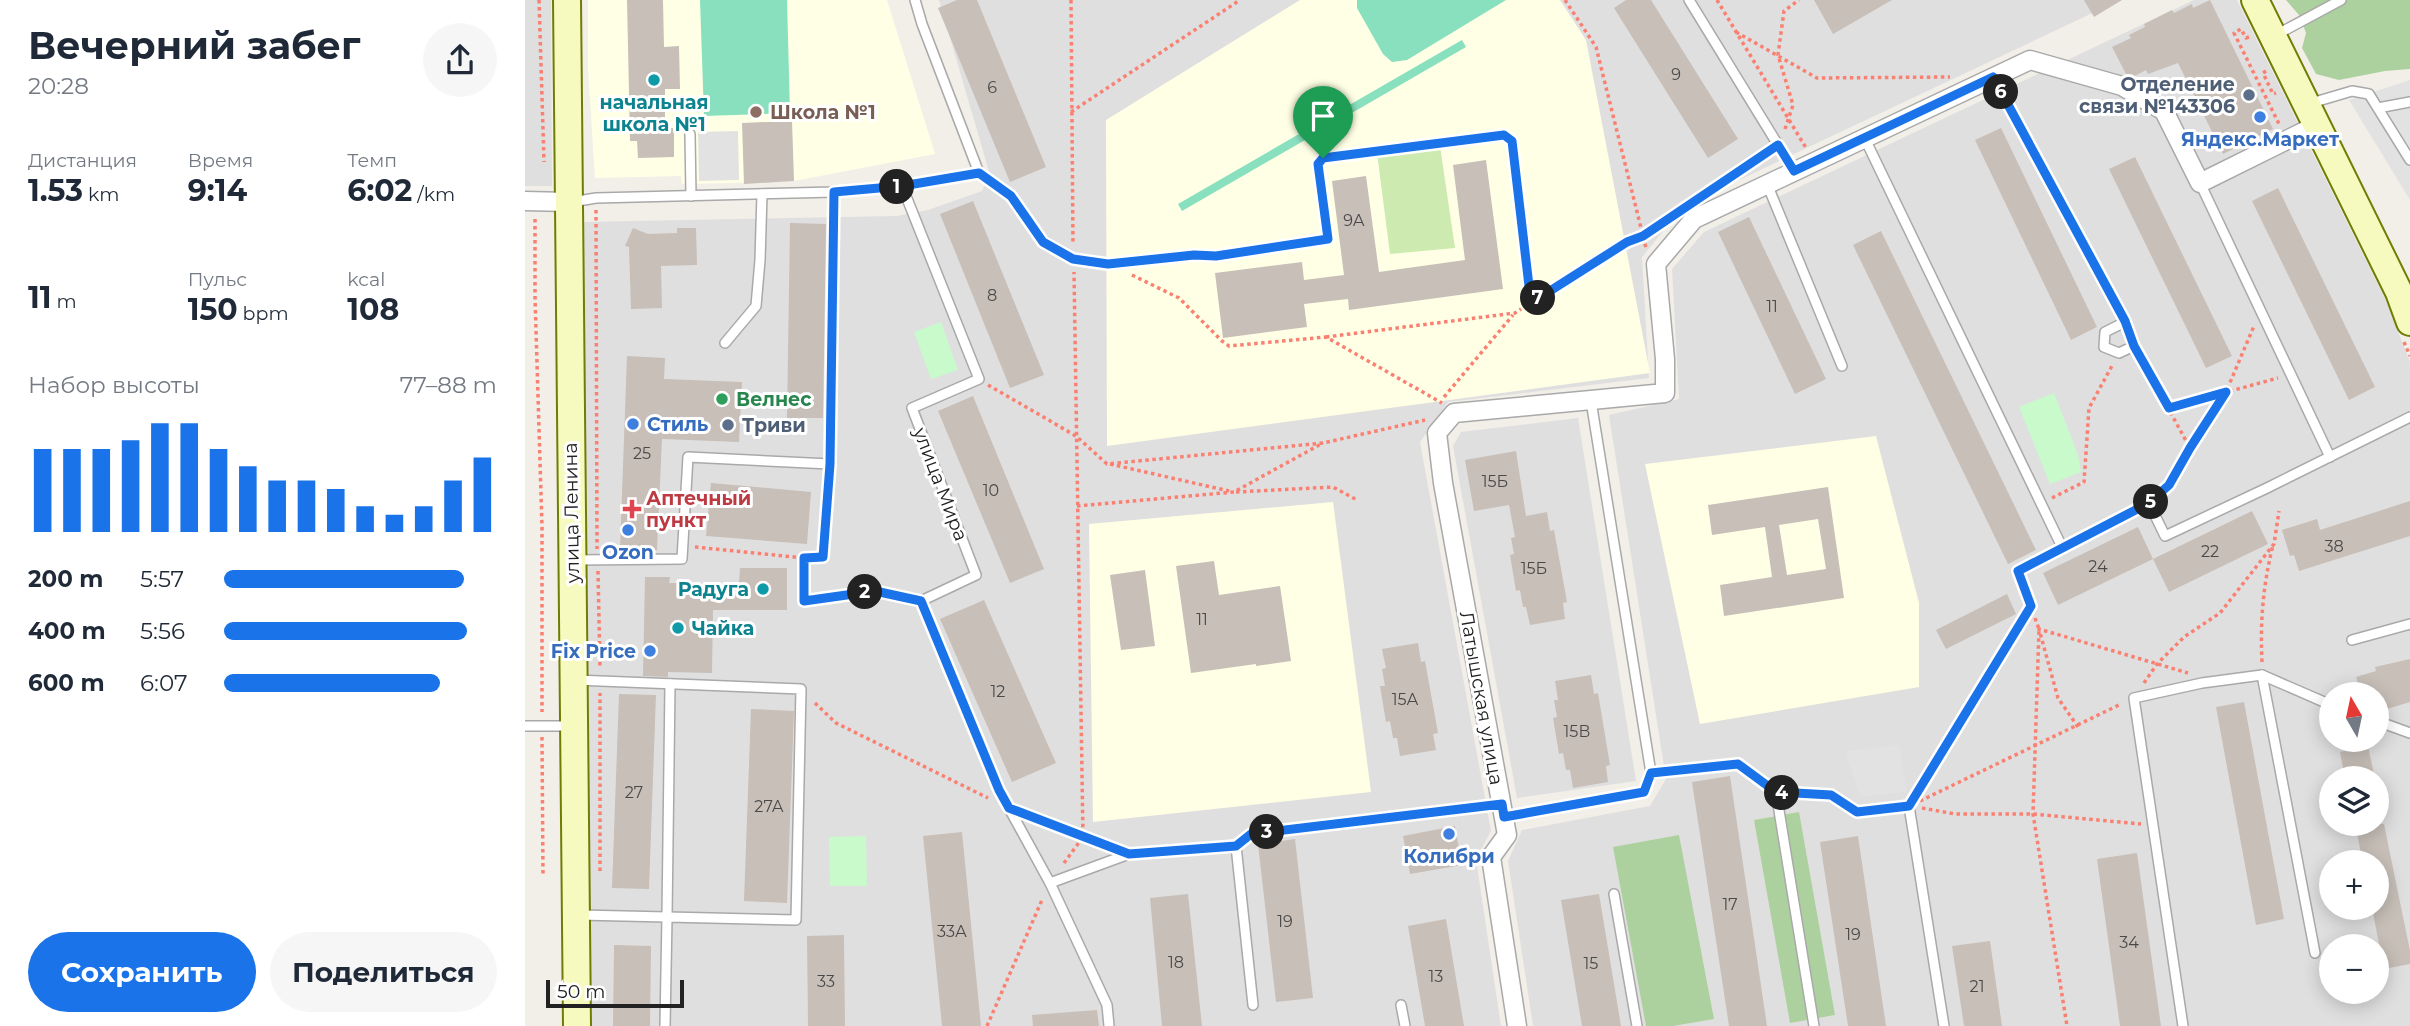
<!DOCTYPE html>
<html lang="ru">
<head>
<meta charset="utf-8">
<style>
	:root { --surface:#fff; --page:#f6f6f7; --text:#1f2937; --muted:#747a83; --accent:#1a73e8 }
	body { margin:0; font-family:Montserrat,sans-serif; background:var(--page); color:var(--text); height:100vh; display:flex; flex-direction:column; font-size:26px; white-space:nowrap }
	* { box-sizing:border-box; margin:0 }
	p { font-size:23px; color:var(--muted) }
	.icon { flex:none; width:38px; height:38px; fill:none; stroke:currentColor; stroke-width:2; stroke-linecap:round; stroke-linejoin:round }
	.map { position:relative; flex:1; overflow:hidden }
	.details { display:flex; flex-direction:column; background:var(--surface); width:525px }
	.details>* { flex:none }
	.needle { width:46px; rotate:351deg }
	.buttons { position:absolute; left:1794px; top:682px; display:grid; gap:14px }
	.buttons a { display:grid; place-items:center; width:70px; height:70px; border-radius:50%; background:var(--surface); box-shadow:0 4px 18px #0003; font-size:35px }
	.scale { position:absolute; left:21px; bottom:18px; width:138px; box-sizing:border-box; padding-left:7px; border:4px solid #222; border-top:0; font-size:19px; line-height:24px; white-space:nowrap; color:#222; -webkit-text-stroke:5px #fff; paint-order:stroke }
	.pin { position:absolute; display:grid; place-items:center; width:60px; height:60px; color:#fff; margin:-72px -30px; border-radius:50% 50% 50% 0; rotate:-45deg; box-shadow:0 0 7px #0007 }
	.pin .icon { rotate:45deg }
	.km { position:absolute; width:35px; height:35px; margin:-18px; border-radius:50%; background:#222; color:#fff; font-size:19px; line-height:35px; text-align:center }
	.round { display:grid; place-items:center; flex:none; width:74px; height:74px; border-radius:37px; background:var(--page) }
	.headline { display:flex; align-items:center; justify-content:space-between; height:119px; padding:0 28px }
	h1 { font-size:38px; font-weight:700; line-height:52px }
	.figures { display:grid; grid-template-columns:repeat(3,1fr); gap:10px; height:119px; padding:7px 28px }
	.figures div { display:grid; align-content:center }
	.figures b { font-size:30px; font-weight:700 }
	.figures small { font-size:19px; font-weight:400 }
	.figures p { font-size:19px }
	.chart { height:196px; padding:14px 28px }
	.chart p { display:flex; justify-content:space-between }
	.chart svg { width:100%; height:126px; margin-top:7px; stroke:var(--accent); stroke-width:6 }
	.primary-button { display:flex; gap:14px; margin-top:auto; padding:14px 28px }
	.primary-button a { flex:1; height:80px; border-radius:42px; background:var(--accent); color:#fff; font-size:28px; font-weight:700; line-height:80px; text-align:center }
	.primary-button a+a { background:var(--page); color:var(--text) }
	ul { padding:0 28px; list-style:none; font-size:23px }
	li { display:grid; grid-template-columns:112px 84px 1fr; align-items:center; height:52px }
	li i { height:18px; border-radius:9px; background:var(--accent) }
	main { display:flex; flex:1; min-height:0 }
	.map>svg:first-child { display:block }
	.residential { fill:#e0dfdf; fill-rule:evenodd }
	.education { fill:#ffffe5 }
	.grass { fill:#cdebb0 }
	.forest { fill:#add19e }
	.park { fill:#c8facc }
	.pitch { fill:#88e0be }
	.parking { fill:#e2e2e2 }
	.building { fill:#c7bfb8; fill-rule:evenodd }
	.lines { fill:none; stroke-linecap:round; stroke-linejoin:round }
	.lane-casing { stroke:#a9a9a9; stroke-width:12 }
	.street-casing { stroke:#a9a9a9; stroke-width:21 }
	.secondary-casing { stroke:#707d05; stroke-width:30 }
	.path { stroke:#fa8072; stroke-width:3.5; stroke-dasharray:3.5 3.5; stroke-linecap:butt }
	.lane { stroke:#fff; stroke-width:9 }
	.street { stroke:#fff; stroke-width:18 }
	.secondary { stroke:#f7fabf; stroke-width:26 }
	.route-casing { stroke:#fff; stroke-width:14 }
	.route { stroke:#1a73e8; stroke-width:9 }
	.culture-dot { fill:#0f9aa8; stroke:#fff; stroke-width:2.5 }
	.service-dot { fill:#5c6f8a; stroke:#fff; stroke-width:2.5 }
	.education-dot { fill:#8d6e63; stroke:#fff; stroke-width:2.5 }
	.shop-dot { fill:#3f7fe0; stroke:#fff; stroke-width:2.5 }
	.leisure-dot { fill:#2e9e5b; stroke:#fff; stroke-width:2.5 }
	.health-dot { fill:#e0444e; stroke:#fff; stroke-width:2.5 }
	.labels { text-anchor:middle; stroke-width:6; stroke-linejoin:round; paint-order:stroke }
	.number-label { font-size:16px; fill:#4b4948 }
	.service-label { font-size:19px; font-weight:bold; fill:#4e5e75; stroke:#fff; text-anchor:end }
	.culture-label { font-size:19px; font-weight:bold; fill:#0d838f; stroke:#fff }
	.education-label { font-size:19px; font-weight:bold; fill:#785e54; stroke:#fff; text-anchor:start }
	.shop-label { font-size:19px; font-weight:bold; fill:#366cbe; stroke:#fff }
	.leisure-label { font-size:19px; font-weight:bold; fill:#27864d; stroke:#fff; text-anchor:start }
	.street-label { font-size:19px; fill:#222; stroke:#fff }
	.health-label { font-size:19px; font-weight:bold; fill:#be3a42; stroke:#fff; text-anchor:start }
</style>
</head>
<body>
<main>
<section class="details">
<div class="headline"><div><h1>Вечерний забег</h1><p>20:28</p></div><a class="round"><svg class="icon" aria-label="share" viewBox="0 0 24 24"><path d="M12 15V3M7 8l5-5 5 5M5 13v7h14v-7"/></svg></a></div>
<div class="figures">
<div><p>Дистанция</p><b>1.53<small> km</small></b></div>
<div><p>Время</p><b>9:14</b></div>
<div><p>Темп</p><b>6:02<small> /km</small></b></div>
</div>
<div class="figures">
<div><b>11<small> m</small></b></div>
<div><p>Пульс</p><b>150<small> bpm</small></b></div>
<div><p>kcal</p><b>108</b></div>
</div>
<div class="chart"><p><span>Набор высоты</span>77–88 m</p>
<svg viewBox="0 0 160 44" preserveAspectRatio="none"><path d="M5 44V15M15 44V15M25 44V15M35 44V12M45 44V6M55 44V6M65 44V15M75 44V21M85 44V26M95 44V26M105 44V29M115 44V35M125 44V38M135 44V35M145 44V26M155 44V18"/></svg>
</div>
<ul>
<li><b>200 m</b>5:57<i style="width:88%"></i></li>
<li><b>400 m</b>5:56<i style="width:89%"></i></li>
<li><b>600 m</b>6:07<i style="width:79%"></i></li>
</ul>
<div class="primary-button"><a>Сохранить</a><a>Поделиться</a></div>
</section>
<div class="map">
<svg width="1885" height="1026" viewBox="0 0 1885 1026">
	<rect width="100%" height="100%" fill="#f2efe9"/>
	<g class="residential">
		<polygon points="0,0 26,0 27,186 0,186"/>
		<polygon points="414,0 1595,0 1159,206 1117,257 1124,378 923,402 895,442 966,831 951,859 976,1026 63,1026 59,222 372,216 403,210 457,191 465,175"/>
		<path d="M1669 0H1712L1861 301 1885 362V1026H1008L983 861 997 830 1125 806 1141 779 1084 415 1154 399 1147 269 1179 232ZM1806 695H1852V740H1806ZM1806 779H1852V824H1806ZM1806 863H1852V908H1806ZM1806 947H1852V992H1806Z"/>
		<polygon points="1053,418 1111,781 992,798 928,446 936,432"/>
	</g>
	<g class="education">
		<polygon points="63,0 362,0 410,154 269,181 167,184 157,184 156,176 70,178 63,69"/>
		<polygon points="775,0 1035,0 1061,40 1125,373 582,446 581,120"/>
		<polygon points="1351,436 1394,603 1394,687 1175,724 1120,464"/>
		<polygon points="808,502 846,792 568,822 564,524"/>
	</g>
	<polygon class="grass" points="915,146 930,248 865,254 852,153"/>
	<g class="forest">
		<polygon points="1761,0 1885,0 1885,69 1860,71 1814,80 1791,74 1777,48 1781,33 1774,15"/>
		<polygon points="1274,812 1310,1015 1265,1023 1229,820"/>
		<polygon points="1154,835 1189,1019 1148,1026 1121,1026 1088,847"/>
	</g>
	<g class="park">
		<polygon points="416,322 433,370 406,379 389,332"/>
		<polygon points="1529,393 1553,455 1556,472 1525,484 1494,407"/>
		<polygon points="341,836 342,886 305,886 304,837"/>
	</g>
	<g class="pitch">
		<polygon points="175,0 262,0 265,113 179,116"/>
		<polygon points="832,0 981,0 882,60 867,62 858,54 832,8"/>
		<polygon points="937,40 941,47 657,211 653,204"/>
	</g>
	<g class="parking">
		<polygon points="1885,80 1885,200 1824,100"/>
		<polygon points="213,131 214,180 174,181 173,132"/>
		<polygon points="1374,745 1382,792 1335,797 1320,751"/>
	</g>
	<g class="building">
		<polygon points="102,0 138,0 139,47 154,46 155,89 140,89 140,128 149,128 149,157 113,158 112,141 105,141"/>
		<polygon points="432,0 452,0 521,167 485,182 413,8"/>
		<polygon points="1101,0 1126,0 1213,139 1183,158 1089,8"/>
		<polygon points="1289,0 1367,0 1308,34"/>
		<polygon points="1559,0 1597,0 1569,17"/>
		<polygon points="1685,0 1748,129 1698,154 1653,63 1623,74 1621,70 1606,78 1602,76 1587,47 1606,38 1604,35 1620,27 1619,24 1647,10 1649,13 1667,4 1668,8"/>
		<polygon points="267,121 269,181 219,184 217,123"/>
		<polygon points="1476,128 1572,327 1546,340 1450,140"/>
		<polygon points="1610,157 1707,356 1681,368 1584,169"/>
		<polygon points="961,160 978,289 824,310 823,299 779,304 782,327 698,338 690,273 777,262 779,280 819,275 807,181 841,176 854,272 940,260 928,165"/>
		<polygon points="1753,188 1850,387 1824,400 1727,201"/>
		<polygon points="448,201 519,375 485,388 415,214"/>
		<polygon points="1224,217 1301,379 1270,394 1193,232"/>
		<polygon points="265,223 301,224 298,418 262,418"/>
		<polygon points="108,228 123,234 152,233 152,228 171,228 172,265 136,266 137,308 106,309 104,247 100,246"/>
		<polygon points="1356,231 1511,550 1483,564 1328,245"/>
		<polygon points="102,356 140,358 139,379 217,382 214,442 137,439 132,550 95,549"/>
		<polygon points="448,396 519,569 485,583 413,411"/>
		<polygon points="991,451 1001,516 1022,512 1025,531 1029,530 1042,602 1038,603 1040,619 1005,625 1001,607 998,607 995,590 991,591 985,555 989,554 986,538 990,537 984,505 949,511 940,460"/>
		<polygon points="186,483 286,492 282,544 181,536"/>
		<path d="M1303 487 1319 598 1199 616 1195 585 1247 577 1240 527 1187 535 1183 505ZM1293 519 1301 569 1262 575 1254 525Z"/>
		<polygon points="1885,501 1885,536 1774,571 1769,555 1765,556 1757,530 1792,519 1795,530"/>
		<polygon points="1727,511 1743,544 1644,592 1628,559"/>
		<polygon points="1613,527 1628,559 1533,605 1518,573"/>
		<polygon points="689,561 694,595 755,586 766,661 731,666 731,664 666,673 651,566"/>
		<polygon points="215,568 262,568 262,610 188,610 187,673 143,672 143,677 118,676 120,577 145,577 144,583 214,584"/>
		<polygon points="620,570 630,646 596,650 585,575"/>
		<polygon points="1482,594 1491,614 1421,649 1411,630"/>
		<polygon points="459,600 531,763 487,782 415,619"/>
		<polygon points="893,643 896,662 900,661 913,733 908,734 911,750 875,756 872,738 868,738 865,721 861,722 855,686 860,686 857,669 861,668 857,649"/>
		<polygon points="1885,659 1885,702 1852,712 1852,695 1837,695 1831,677 1851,671 1850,667"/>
		<polygon points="1066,675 1069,694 1073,693 1085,765 1081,766 1083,782 1048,788 1045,770 1041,770 1038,753 1034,754 1028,718 1032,717 1029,700 1033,700 1030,681"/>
		<polygon points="94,694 131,695 124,889 87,888"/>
		<polygon points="1719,702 1759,919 1731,925 1691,707"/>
		<polygon points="226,709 269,711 262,903 219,901"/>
		<polygon points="1843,746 1850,779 1820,779 1815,752"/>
		<polygon points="1205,776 1242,1026 1204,1026 1167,782"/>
		<polygon points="1830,824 1859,824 1885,951 1885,964 1859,969 1847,908 1852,908 1852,863 1838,863"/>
		<polygon points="930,826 937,865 885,874 878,836"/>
		<polygon points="437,832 456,1026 417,1026 398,836"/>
		<polygon points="1333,836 1361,1026 1323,1026 1295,842"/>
		<polygon points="770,839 788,998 751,1002 733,844"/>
		<polygon points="1612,853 1636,1026 1595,1026 1572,859"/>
		<polygon points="663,894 677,1026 637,1026 625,898"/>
		<polygon points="1074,894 1096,1026 1057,1026 1036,900"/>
		<polygon points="921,919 939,1026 900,1026 883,926"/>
		<polygon points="319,935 320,1026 283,1026 282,936"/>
		<polygon points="1465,941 1477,1026 1439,1026 1427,946"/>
		<polygon points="89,945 126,946 125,1026 88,1026"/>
		<polygon points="572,1010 574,1026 508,1026 507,1015"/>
	</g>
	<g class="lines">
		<defs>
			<g id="lane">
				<polyline points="390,0 397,24 454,173 377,186 454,379 387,408 451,575 396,601 474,790 525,883 582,1005 584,1026"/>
				<polyline points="1164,0 1269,171"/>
				<polyline points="1749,36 1816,0"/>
				<polyline points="1468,77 1600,322 1609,346 1594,353 1579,347 1580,332 1600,322"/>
				<polyline points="1783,104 1827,91 1844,94 1885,160"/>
				<polyline points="1853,108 1885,102"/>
				<polyline points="165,134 166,196"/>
				<polyline points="1340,139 1537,547"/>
				<polyline points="454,173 486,196 518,241 548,259 583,264 669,255 691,256 803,239 793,165 798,158 979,135 987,141 1006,303"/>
				<polyline points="1675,183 1805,457"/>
				<polyline points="1242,184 1317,366"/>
				<polyline points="47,202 71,198 309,192 377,186"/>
				<polyline points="200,343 231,306 235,260 237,194"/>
				<polyline points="51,560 157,559 163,457 305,464 309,192"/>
				<polyline points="1505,606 1493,571 1624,503 1640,536 1742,488 1885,417"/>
				<polyline points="1827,640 1885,624"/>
				<polyline points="50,680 276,689 271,920 142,917 140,1026"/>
				<polyline points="1852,721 1885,733"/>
				<polyline points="0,726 47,726"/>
				<polyline points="1251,792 1289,1026"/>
				<polyline points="1384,806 1419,1026"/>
				<polyline points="979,817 1119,792 1126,773 1066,401"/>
				<polyline points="525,883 604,854 711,846 728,1005"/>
				<polyline points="1089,894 1112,1026"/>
				<polyline points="55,915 142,917 145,684"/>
				<polyline points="1790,953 1737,675 1806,705"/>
				<polyline points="876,1005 880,1026"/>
				<polyline points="1658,1026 1609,698 1677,683 1737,675"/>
			</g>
			<g id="street">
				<polyline points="0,201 43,202"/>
				<polyline points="992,1026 966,857 982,835 918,483 912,433 929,413 1140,393 1140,359 1131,264 1169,219 1505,60 1597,86 1639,111 1675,183 1792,125"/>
			</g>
			<g id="secondary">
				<polyline points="42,0 52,1026"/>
				<polyline points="1730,0 1874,292 1885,322"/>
			</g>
		</defs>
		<use href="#lane" class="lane-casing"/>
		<use href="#street" class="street-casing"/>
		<use href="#secondary" class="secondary-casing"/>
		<g class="path">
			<polyline points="14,0 19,162"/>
			<polyline points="546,0 548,243"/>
			<polyline points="1040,0 1071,47 1121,248"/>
			<polyline points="1192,0 1281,148"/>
			<polyline points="1211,32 1292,78 1425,77"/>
			<polyline points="1724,37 1721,38 1716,29 1709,33 1755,126"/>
			<polyline points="1741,71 1738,73 1748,94 1751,93"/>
			<polyline points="546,112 715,0"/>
			<polyline points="1260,129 1268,105 1253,55 1259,11 1274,0"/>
			<polyline points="1189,188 1243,151"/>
			<polyline points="71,210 72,549"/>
			<polyline points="10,219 10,297 17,527 17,712"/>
			<polyline points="607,275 654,298 697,341 704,346 801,337 917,403"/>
			<polyline points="1017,296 1145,218"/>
			<polyline points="801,337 990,313 996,309"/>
			<polyline points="1879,342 1885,356"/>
			<polyline points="1615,357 1665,448 1644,486 1635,494"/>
			<polyline points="463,385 551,436 582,464 798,443 900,420"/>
			<polyline points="919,397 988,315"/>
			<polyline points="1644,408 1753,378"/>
			<polyline points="1665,448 1701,392 1729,326"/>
			<polyline points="585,464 704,491"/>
			<polyline points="711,492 808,487 832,500"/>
			<polyline points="1527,498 1559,482 1564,408 1588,364"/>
			<polyline points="552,506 709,492 796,444"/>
			<polyline points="170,547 279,558 298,557 304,476"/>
			<polyline points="279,558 279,601 350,591 386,598"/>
			<polyline points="73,571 75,668"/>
			<polyline points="1510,618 1514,629 1508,814 1542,1026"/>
			<path d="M1737 662C1735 622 1738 585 1748 545"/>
			<polyline points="1619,683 1632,664 1659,637 1695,613 1749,544 1754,511"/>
			<polyline points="290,703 311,723 463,798"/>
			<polyline points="1553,727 1533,698 1514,629 1663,673"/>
			<polyline points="17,737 18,875"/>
			<polyline points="1138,772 1213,764 1242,786"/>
			<polyline points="1265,793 1306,795 1332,812 1371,808"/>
			<polyline points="1390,796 1499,617"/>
			<polyline points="1395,801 1596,704"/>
			<polyline points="1397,808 1430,814 1508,814 1616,824"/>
			<polyline points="502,815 583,846"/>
			<polyline points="721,838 726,834 958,806"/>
			<polyline points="539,863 558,837 549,272"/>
			<polyline points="75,871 75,693"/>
			<polyline points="462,1026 517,900"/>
		</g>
		<use href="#lane" class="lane"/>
		<use href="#street" class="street"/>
		<use href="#secondary" class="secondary"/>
	</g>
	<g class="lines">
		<defs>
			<polygon id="route" points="1468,77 1600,321 1609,346 1644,408 1701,392 1665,448 1644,485 1624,503 1493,571 1506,606 1384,806 1332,812 1306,795 1251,792 1213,764 1126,773 1119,792 979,817 977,804 726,834 711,846 604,854 484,808 474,790 396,601 350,591 279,601 279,558 298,557 305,464 309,192 377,186 454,173 486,196 518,242 548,259 583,264 669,255 691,256 803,239 793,164 798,158 979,135 987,141 1006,303 1102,242 1118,236 1253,145 1269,171"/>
		</defs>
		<use href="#route" class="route-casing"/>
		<use href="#route" class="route"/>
	</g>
	<g class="culture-dot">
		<circle cx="129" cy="80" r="7"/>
		<circle cx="238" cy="589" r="7"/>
		<circle cx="153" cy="628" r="7"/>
	</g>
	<g class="service-dot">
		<circle cx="1724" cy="95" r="7"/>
		<circle cx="203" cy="425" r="7"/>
	</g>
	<circle class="education-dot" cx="231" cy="112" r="7"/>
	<g class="shop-dot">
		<circle cx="1735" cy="117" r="7"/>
		<circle cx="108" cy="424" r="7"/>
		<circle cx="103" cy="530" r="7"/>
		<circle cx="125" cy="651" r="7"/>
		<circle cx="924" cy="834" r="7"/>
	</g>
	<circle class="leisure-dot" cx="197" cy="399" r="7"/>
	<path class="health-dot" d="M103.5 498.5h7v7h7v7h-7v7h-7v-7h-7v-7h7z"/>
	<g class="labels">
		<g class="number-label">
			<text x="1151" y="80">9</text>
			<text x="467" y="93">6</text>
			<text x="829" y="226">9А</text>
			<text x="467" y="301">8</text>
			<text x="1247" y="312">11</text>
			<text x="117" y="459">25</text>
			<text x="970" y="487">15Б</text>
			<text x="466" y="496">10</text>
			<text x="1809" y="552">38</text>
			<text x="1685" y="557">22</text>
			<text x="1573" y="572">24</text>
			<text x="1009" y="574">15Б</text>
			<text x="677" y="625">11</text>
			<text x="473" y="697">12</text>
			<text x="880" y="705">15А</text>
			<text x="1052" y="737">15В</text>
			<text x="109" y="798">27</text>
			<text x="244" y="812">27А</text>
			<text x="1205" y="910">17</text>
			<text x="760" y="927">19</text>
			<text x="427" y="937">33А</text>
			<text x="1328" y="940">19</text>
			<text x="1604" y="948">34</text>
			<text x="651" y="968">18</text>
			<text x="1066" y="969">15</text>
			<text x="911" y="982">13</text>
			<text x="301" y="987">33</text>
			<text x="1452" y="992">21</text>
		</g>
		<g class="service-label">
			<text x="1710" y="91">Отделение<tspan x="1710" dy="22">связи №143306</tspan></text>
			<text x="217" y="432" text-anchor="start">Триви</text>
		</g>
		<g class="culture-label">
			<text x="129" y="109">начальная<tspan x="129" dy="22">школа №1</tspan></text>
			<text x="224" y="596" text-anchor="end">Радуга</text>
			<text x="167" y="635" text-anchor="start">Чайка</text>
		</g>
		<g class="education-label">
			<text x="245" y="119">Школа №1</text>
		</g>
		<g class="shop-label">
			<text x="1735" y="146">Яндекс.Маркет</text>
			<text x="122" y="431" text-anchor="start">Стиль</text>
			<text x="103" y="559">Ozon</text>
			<text x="111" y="658" text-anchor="end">Fix Price</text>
			<text x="924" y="863">Колибри</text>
		</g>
		<g class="leisure-label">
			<text x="211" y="406">Велнес</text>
		</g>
		<g class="street-label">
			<text transform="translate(416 484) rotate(69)" y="7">улица Мира</text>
			<text transform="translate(46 513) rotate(-91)" y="7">улица Ленина</text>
			<text transform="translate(957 698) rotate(80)" y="7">Латышская улица</text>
		</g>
		<g class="health-label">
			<text x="121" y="505">Аптечный<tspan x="121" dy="22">пункт</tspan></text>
		</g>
	</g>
</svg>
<div class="buttons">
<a><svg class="needle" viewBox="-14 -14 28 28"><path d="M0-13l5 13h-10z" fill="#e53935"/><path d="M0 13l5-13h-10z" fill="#747a83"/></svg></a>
<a><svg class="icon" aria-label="layers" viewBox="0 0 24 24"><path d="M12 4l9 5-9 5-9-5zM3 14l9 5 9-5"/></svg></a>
<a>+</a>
<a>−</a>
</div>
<div class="scale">50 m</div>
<div class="pin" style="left:798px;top:158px;background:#1e9e55"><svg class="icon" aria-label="arrive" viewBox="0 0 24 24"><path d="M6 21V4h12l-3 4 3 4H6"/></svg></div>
<b class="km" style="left:372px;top:187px">1</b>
<b class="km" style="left:340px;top:592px">2</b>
<b class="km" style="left:742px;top:832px">3</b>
<b class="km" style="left:1257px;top:793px">4</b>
<b class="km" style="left:1626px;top:502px">5</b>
<b class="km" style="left:1476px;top:92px">6</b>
<b class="km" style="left:1013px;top:298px">7</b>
</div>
</main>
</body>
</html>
